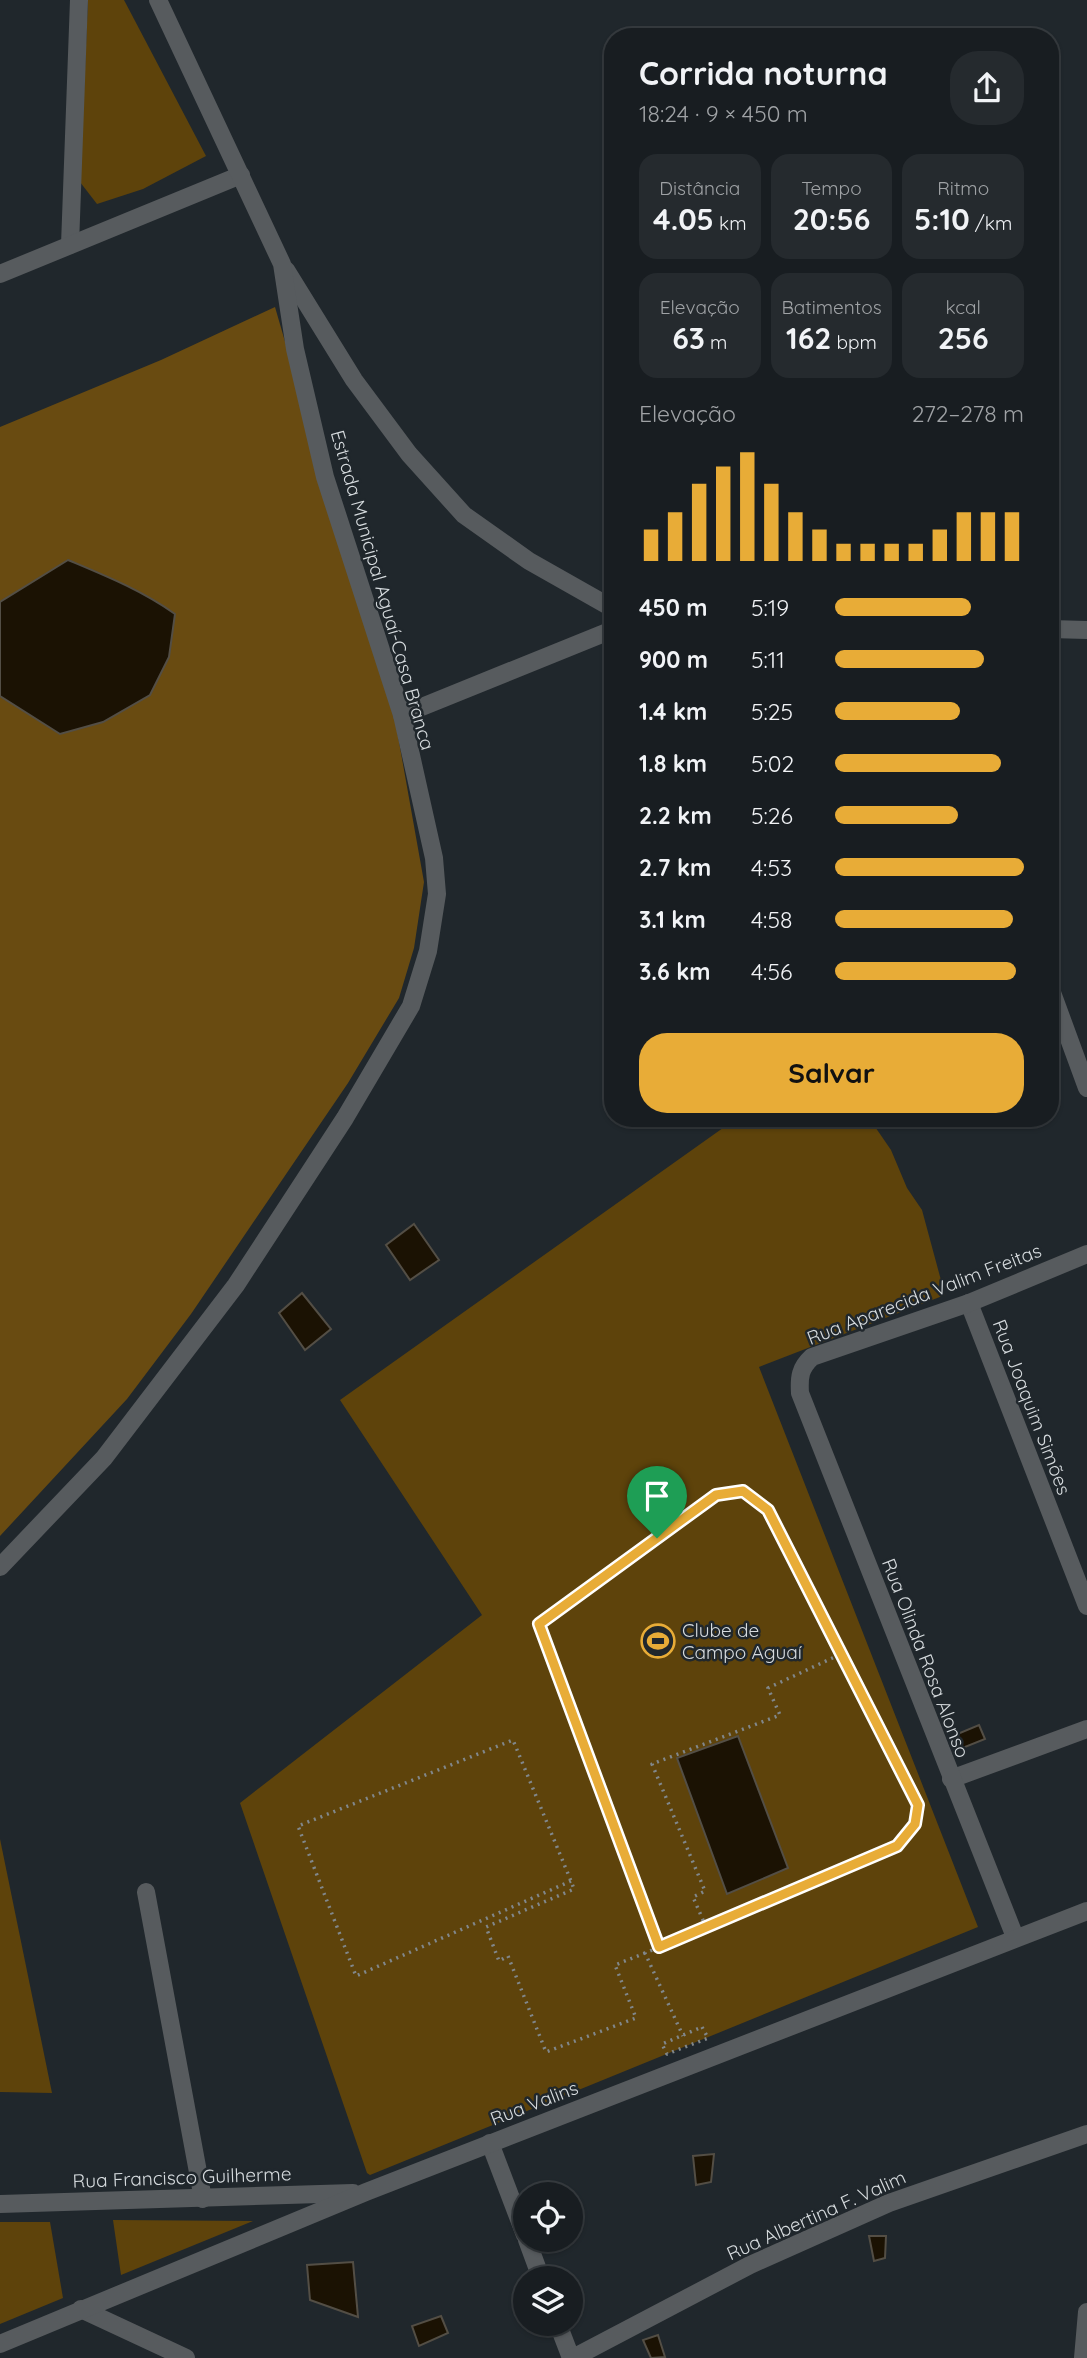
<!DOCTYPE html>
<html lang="pt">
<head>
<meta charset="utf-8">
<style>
	:root { --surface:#181d21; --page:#252a2e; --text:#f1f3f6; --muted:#9fa2a5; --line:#363b3f; --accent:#e8ac37 }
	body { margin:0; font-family:Quicksand,sans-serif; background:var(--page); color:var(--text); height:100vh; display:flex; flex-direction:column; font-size:26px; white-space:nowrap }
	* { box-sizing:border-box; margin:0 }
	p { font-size:23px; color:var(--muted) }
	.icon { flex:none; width:38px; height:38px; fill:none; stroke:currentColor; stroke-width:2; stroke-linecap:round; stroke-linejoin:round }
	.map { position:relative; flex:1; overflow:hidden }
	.drawer { position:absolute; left:604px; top:28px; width:455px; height:1099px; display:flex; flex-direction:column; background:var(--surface); border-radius:28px; box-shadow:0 2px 5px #0004,0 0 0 2px var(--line) }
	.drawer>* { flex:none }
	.tools { position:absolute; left:513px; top:2182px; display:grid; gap:14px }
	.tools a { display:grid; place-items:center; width:70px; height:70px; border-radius:50%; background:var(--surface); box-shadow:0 2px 5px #0004,0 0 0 2px var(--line); font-size:35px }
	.pin { position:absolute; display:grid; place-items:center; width:60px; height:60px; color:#fff; margin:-72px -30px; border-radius:50% 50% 50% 0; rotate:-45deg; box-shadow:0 0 7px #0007 }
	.pin .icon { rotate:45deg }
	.round { display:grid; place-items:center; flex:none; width:74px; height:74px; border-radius:28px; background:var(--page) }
	.overview { display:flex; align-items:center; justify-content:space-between; height:119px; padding:0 35px }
	h1 { font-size:32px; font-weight:800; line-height:52px }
	.metrics { display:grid; grid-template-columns:repeat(3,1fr); gap:10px; height:119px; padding:7px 35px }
	.metrics div { display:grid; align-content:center; border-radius:18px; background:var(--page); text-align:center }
	.metrics b { font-size:30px; font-weight:800 }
	.metrics small { font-size:19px; font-weight:400 }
	.metrics p { font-size:19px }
	.chart { height:196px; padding:14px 35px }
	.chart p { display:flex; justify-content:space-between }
	.chart svg { width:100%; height:126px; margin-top:7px; stroke:var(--accent); stroke-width:6 }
	.cta { display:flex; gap:14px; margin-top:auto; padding:14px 35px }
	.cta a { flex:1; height:80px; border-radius:28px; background:var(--accent); color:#111; font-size:28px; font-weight:800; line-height:80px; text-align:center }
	ul { padding:0 35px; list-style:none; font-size:23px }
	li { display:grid; grid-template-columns:112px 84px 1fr; align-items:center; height:52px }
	li i { height:18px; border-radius:9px; background:var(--accent) }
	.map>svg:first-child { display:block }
	.green { fill:#5e430b }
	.forest { fill:#694b11 }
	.water { fill:#1b1203; stroke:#534e45; stroke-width:2 }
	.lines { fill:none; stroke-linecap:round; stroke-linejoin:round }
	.path { stroke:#81878b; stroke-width:3.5; stroke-dasharray:2 5; stroke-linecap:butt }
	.minor { stroke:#575b5e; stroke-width:18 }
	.route-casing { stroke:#fff; stroke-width:14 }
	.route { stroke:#e8ac37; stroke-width:9 }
	.labels { text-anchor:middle; stroke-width:5; stroke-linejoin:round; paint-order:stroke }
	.street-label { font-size:19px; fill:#d6dbde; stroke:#20272c }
	.poi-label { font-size:19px; fill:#d6dbde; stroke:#20272c; text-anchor:start }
</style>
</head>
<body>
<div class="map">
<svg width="1087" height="2358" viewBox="0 0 1087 2358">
	<rect width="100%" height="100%" fill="#20272c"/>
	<g class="green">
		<polygon points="88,0 124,0 206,156 143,189 97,204 80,182"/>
		<polygon points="737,1118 869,1118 891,1150 907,1188 922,1210 945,1295 759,1367 978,1927 370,2175 367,2173 240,1803 482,1615 340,1400"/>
		<polygon points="0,1839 52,2093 0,2092"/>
		<polygon points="113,2220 253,2221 121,2275"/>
		<polygon points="0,2222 50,2222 63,2298 0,2324"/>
	</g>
	<polygon class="forest" points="275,307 396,725 424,882 414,948 399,998 348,1083 191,1314 127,1399 0,1536 0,427 161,360"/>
	<g class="water">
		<path d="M68 560C106 576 141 590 175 614L169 657 150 695 103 722 60 734 0 696V602Z"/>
		<polygon points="414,1224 439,1260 410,1280 386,1245"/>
		<polygon points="302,1293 331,1329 305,1350 279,1313"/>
		<polygon points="979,1725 985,1739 960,1749 955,1735"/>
		<polygon points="738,1736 788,1868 727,1894 677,1758"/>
		<polygon points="714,2154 711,2182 696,2185 693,2156"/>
		<polygon points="869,2236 886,2236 885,2258 874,2261"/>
		<polygon points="353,2262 358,2317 310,2300 307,2265"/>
		<polygon points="441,2316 448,2333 419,2346 412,2326"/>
		<polygon points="658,2335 665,2357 651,2358 643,2340"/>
	</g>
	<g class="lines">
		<g class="path">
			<polyline points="571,1881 356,1976 298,1826 513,1740 571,1881 574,1889 486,1927 499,1961 508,1956 546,2052 636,2018 615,1965 645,1953"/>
			<polyline points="706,1927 693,1897 705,1891 652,1764 780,1715 768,1688 841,1654"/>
			<polyline points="659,1947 539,1624 716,1495 743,1491 768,1510 918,1805 915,1824 897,1846 645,1953 683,2036"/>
			<polygon points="702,2027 708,2038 667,2054 662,2044"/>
		</g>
		<g class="minor">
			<polyline points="70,245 79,0"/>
			<polyline points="286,270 354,380 409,454 464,515 529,561 612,608"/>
			<polyline points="0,274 241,175"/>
			<polyline points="1050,629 1087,630"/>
			<polyline points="402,715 612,630"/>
			<polyline points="1050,987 1087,1088"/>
			<polyline points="969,1303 1087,1606"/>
			<polyline points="0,1567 104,1458 236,1285 345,1118 411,1006 428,951 437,894 434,858 402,715 325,477 295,349 282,264 158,0"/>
			<polyline points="951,1779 1087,1729"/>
			<polyline points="146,1892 203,2199"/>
			<path d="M1015 1937 800 1393C799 1377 800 1368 812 1357L969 1303 1087 1254"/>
			<polyline points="490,2143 525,2235"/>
			<polyline points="0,2204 353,2193"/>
			<polyline points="527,2240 541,2278"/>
			<polyline points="81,2309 186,2358"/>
			<polyline points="558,2324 571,2358"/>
			<polyline points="0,2344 366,2192 1087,1911"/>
			<polyline points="573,2358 750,2265 889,2203 1087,2134"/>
			<polyline points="1083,2358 1087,2312"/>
		</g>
	</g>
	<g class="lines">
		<defs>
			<polygon id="route" points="743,1491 768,1510 918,1805 915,1824 897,1846 659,1947 539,1624 716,1495"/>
		</defs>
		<use href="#route" class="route-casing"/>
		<use href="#route" class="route"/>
	</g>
	<defs>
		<symbol id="stadium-ring" viewBox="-11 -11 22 22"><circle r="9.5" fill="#20272c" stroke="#e8ac37" stroke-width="1.5"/><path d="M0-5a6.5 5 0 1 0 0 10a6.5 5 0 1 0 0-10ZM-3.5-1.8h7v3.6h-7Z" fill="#e8ac37"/></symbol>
	</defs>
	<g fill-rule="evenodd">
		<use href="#stadium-ring" x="639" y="1622" width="38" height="38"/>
	</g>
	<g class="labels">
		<g class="street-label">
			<text transform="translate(383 590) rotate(74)" y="7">Estrada Municipal Aguaí-Casa Branca</text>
			<text transform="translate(924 1294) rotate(-21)" y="7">Rua Aparecida Valim Freitas</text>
			<text transform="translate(1032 1407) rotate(69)" y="7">Rua Joaquim Simões</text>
			<text transform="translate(926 1658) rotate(69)" y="7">Rua Olinda Rosa Alonso</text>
			<text transform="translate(534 2103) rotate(-21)" y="7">Rua Valins</text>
			<text transform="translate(182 2177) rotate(-2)" y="7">Rua Francisco Guilherme</text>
			<text transform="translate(816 2215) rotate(-24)" y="7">Rua Albertina F. Valim</text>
		</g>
		<g class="poi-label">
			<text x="682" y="1637">Clube de<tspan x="682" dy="22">Campo Aguaí</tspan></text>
		</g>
	</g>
</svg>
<div class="tools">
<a><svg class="icon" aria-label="locate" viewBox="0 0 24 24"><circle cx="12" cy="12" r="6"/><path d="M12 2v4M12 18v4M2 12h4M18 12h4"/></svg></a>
<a><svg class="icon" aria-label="layers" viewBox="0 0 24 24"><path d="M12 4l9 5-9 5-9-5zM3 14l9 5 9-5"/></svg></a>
</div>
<div class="pin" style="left:657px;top:1538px;background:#1e9e55"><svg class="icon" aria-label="arrive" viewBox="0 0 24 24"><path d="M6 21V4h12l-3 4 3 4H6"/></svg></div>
<section class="drawer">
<div class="overview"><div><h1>Corrida noturna</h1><p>18:24 · 9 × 450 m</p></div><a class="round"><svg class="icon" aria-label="share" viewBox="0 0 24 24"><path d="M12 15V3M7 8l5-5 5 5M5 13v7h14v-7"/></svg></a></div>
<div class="metrics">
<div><p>Distância</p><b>4.05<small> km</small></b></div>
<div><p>Tempo</p><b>20:56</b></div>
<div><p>Ritmo</p><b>5:10<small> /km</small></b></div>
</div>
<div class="metrics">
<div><p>Elevação</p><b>63<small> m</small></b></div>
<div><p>Batimentos</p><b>162<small> bpm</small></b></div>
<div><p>kcal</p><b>256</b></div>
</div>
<div class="chart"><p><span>Elevação</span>272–278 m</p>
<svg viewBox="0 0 160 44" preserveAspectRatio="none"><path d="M5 44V33M15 44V27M25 44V17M35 44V11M45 44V6M55 44V17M65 44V27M75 44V33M85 44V38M95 44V38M105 44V38M115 44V38M125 44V33M135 44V27M145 44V27M155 44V27"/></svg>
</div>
<ul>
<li><b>450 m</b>5:19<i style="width:72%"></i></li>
<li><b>900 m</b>5:11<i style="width:79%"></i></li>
<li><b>1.4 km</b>5:25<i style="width:66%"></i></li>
<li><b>1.8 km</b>5:02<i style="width:88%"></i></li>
<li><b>2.2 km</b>5:26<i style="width:65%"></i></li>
<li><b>2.7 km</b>4:53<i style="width:100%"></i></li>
<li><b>3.1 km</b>4:58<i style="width:94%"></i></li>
<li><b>3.6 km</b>4:56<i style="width:96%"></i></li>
</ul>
<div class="cta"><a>Salvar</a></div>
</section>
</div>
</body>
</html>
